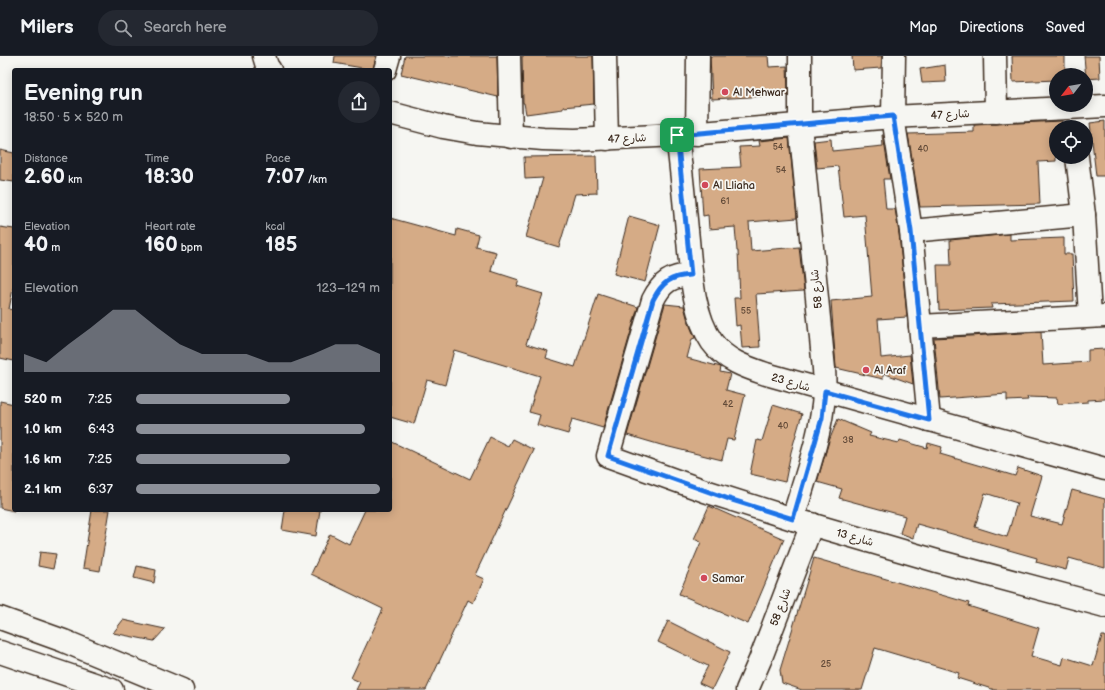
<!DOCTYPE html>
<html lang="en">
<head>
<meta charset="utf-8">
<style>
	:root { --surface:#171b24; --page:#242831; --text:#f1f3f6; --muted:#9ea1a6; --line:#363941; --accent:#8c9099 }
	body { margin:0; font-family:"Balsamiq Sans","Playpen Sans Arabic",sans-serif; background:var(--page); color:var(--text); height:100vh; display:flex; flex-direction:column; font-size:15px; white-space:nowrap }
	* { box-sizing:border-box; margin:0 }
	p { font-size:13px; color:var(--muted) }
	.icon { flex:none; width:22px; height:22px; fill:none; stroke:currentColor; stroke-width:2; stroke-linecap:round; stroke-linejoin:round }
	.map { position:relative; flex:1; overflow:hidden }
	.sheet { position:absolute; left:12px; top:12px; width:380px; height:444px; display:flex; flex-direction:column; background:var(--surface); border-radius:4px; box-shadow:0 2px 10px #0003 }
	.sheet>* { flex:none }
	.needle { width:26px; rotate:239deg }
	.buttons { position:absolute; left:1049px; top:12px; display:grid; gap:8px }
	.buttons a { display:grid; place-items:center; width:44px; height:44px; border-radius:50%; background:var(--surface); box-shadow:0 2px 10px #0003; font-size:20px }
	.pin { position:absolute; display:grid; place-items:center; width:34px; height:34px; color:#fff; margin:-17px; border-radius:8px; box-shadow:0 2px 6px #0006 }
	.round { display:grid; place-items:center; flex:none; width:42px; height:42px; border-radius:21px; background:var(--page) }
	.overview { display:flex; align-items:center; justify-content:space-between; height:68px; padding:0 12px }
	h1 { font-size:22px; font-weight:600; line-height:30px }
	.metrics { display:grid; grid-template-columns:repeat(3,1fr); gap:6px; height:68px; padding:4px 12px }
	.metrics div { display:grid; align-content:center }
	.metrics b { font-size:20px; font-weight:600 }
	.metrics small { font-size:11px; font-weight:400 }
	.metrics p { font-size:11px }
	.chart { height:112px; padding:8px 12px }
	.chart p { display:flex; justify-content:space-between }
	.chart svg { width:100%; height:72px; margin-top:4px; fill:var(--accent); opacity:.7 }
	ul { padding:0 12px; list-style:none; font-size:13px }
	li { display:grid; grid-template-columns:64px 48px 1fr; align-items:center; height:30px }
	li i { height:10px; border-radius:5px; background:var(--accent) }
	header { display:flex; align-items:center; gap:24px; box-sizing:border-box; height:56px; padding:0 20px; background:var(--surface); border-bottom:1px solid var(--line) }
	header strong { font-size:19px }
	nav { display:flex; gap:22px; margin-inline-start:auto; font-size:14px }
	.search { width:280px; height:36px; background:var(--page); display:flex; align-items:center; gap:10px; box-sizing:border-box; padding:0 14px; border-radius:22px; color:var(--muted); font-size:15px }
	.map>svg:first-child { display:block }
	.building { fill:#d5ab86; stroke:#3b2a1e; fill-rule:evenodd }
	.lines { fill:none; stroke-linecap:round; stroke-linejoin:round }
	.minor-casing { stroke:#3b2a1e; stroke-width:25 }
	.major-casing { stroke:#3b2a1e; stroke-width:25 }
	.minor { stroke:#f6f6f2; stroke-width:22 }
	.major { stroke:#f6f6f2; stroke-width:22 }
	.route-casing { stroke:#fff; stroke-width:8 }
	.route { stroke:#1a73e8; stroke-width:5 }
	.poi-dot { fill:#d1495b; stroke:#f6f6f2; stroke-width:1.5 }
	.labels { text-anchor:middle; stroke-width:3.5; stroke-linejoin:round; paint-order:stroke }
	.number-label { font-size:9px; fill:#624a38 }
	.poi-label { font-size:11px; fill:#3b2a1e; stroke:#f6f6f2; text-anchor:start }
	.street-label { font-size:11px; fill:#3b2a1e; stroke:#f6f6f2 }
</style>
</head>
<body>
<header>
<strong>Milers</strong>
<div class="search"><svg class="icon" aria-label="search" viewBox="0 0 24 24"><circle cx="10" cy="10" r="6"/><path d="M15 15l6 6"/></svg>Search here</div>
<nav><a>Map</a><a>Directions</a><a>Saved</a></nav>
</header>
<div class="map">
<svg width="1105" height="634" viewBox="0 0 1105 634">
	<rect width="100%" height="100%" fill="#f6f6f2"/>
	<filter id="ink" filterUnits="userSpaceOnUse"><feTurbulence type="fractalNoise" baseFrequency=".025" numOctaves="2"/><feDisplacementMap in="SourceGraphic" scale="8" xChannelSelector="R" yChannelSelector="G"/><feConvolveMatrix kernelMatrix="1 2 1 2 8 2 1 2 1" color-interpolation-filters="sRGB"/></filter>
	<g filter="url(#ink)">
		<g class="building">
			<polygon points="335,0 376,0 373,14 334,7"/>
			<polygon points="405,0 497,0 498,41 401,18"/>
			<polygon points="522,0 593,0 594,48 563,51 563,53 526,58 524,47 523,47"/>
			<polygon points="710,0 768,0 769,11 787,10 788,39 712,43"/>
			<polygon points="852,0 882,0 881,12 853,14"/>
			<polygon points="1012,0 1065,0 1065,19 1056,19 1056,24 1013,26"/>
			<polygon points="1084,0 1099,0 1100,22 1086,23"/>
			<polygon points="945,9 946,26 922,27 920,13"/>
			<polygon points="1062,65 1062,71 1056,71 1056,105 1038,106 1040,148 920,151 908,78 974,76 974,69"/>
			<polygon points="1105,65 1105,120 1096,120 1090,67"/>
			<polygon points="882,79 883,79 890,123 883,123 886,153 895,153 899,177 907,261 878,263 881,302 910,299 913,328 883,317 883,323 836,312 831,245 872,241 865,159 844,161 838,110 817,112 814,85 831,83 832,95 883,90"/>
			<polygon points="789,82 797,162 749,166 751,195 799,191 804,235 756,238 760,291 742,292 740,269 736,270 734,242 740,242 738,195 737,195 735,171 709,173 708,159 703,160 700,113 741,111 739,91 760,90 759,85"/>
			<polygon points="0,94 14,97 14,126 0,124"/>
			<polygon points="596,100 597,137 575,138 559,191 526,181 543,122 525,123 524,101"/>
			<polygon points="629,160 660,169 645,226 614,218"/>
			<polygon points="390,162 456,180 457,173 479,179 476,191 496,196 491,215 519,224 517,230 543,238 526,288 548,295 546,302 575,311 598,238 638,251 603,372 572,363 568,378 537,369 540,359 529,356 540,320 454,294 445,329 427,324 414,368 390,361"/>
			<polygon points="0,171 14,173 14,228 9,253 14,254 14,305 0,302"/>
			<polygon points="1010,178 1010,184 1064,182 1064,198 1072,198 1074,245 991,248 992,252 939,254 937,209 951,209 950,184"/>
			<polygon points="665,248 684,250 688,265 695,282 692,283 687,302 721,311 720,316 730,318 726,334 745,339 734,384 727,383 722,404 661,389 627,379"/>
			<polygon points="1041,276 1043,309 1088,306 1088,294 1105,293 1105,343 1088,344 1088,346 1058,348 1057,342 1027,341 1028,344 1007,345 1007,338 940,343 934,282"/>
			<polygon points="0,345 14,348 14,455 0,452"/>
			<polygon points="773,349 802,358 791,396 785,426 750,418 757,384 762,385"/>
			<path d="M838 363 871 377 869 380 899 387 900 384 927 392 928 387 942 391 940 398 1015 420 1018 412 1042 420 1030 460 1062 468 1072 434 1105 443V512L1069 502 1066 514 1036 506 1037 502 917 468 913 482 900 477 905 460 839 442 842 433 817 426 829 385ZM985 437 1017 447 1007 481 975 471Z"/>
			<polygon points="490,381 508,390 512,383 534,394 475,519 484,523 473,547 468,544 426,634 356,634 360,626 351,622 383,553 311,518 330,478 349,488 365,454 390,454 390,385 470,423"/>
			<polygon points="709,450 784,483 748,568 679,538 701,486 694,483"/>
			<polygon points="92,454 110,454 100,515 83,512"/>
			<polygon points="285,454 320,454 316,480 282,474"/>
			<polygon points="40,496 56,498 53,513 38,510"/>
			<polygon points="814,502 969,547 968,550 1039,572 1031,600 1062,609 1064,601 1093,610 1102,580 1105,580 1105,634 995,634 957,622 959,617 875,592 862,634 802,634 782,627 780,614"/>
			<polygon points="137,510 156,514 154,527 134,522"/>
			<polygon points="123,564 165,573 154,585 113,577"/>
			<polygon points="668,565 730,596 712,633 699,627 708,610 658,586"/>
		</g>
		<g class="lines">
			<defs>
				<g id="minor">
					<polyline points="264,0 267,10 270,14"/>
					<polyline points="509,0 511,81"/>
					<polyline points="605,0 607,83"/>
					<polyline points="894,0 893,61 911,175 929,364"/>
					<polyline points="995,0 996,56"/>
					<polyline points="385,14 389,0"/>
					<polyline points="390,57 443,71 477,77 543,83 575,84 677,79 893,61 1105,50"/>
					<polyline points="697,78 698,0"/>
					<path d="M677 79C681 111 684 142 687 174 691 209 691 255 712 286 725 304 745 311 766 318L1105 413"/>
					<polyline points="1077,101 1084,159 1090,260"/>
					<polyline points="911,175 1084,159"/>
					<path d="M691 219C671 220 662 226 653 244L608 400 705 435 793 463 937 505 1105 550"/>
					<polyline points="920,270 1105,260"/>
					<path d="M793 463C807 414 828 364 824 313L800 69V0"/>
					<polyline points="747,634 760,604 812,468"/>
				</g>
				<g id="major">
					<polyline points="0,562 64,585 182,634"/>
					<polyline points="0,596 112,634"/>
				</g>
			</defs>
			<use href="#minor" class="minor-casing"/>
			<use href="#major" class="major-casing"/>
			<use href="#minor" class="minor"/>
			<use href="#major" class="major"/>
		</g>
	</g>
	<g class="lines" filter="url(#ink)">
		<defs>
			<path id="route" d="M893 60 911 175 929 364 825 335 822 362 793 463 729 443 608 400 653 244C662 226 671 220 691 219L677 79Z"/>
		</defs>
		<use href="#route" class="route-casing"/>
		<use href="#route" class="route"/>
	</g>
	<g class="poi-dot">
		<circle cx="725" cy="36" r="4"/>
		<circle cx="705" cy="129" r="4"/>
		<circle cx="866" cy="314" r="4"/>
		<circle cx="704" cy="522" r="4"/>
	</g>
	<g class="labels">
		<g class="number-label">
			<text x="778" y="94">54</text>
			<text x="923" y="96">40</text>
			<text x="781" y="117">54</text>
			<text x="725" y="148">61</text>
			<text x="746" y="258">55</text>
			<text x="728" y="351">42</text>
			<text x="783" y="373">40</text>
			<text x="848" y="387">38</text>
			<text x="826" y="611">25</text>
		</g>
		<g class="poi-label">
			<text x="733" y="40">Al Mehwar</text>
			<text x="713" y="133">Al Lliaha</text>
			<text x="874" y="318">Al Araf</text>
			<text x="712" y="526">Samar</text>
		</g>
		<g class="street-label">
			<text transform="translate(950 58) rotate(-3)" y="4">شارع 47</text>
			<text transform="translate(627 82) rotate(-2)" y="4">شارع 47</text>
			<text transform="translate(816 233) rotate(-96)" y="4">شارع 58</text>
			<text transform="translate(791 326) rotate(16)" y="4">شارع 23</text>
			<text transform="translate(855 481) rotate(16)" y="4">شارع 13</text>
			<text transform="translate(780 551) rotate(-69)" y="4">شارع 58</text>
		</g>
	</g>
</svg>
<div class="buttons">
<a><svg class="needle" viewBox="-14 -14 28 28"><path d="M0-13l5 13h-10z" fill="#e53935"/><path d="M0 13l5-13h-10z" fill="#9ea1a6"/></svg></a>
<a><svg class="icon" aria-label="locate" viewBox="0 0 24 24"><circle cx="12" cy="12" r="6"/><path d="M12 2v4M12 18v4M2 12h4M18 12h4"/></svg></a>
</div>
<div class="pin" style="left:677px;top:79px;background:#1e9e55"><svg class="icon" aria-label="arrive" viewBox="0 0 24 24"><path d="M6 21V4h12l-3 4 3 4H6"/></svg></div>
<section class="sheet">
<div class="overview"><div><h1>Evening run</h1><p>18:50 · 5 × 520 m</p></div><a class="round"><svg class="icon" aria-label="share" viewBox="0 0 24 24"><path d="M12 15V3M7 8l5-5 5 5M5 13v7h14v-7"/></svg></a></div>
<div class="metrics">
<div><p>Distance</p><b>2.60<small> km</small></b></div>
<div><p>Time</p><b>18:30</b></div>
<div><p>Pace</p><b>7:07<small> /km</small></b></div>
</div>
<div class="metrics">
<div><p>Elevation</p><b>40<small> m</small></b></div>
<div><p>Heart rate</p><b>160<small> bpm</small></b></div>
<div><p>kcal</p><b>185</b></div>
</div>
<div class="chart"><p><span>Elevation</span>123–129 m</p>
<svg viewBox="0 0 160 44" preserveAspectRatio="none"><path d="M0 44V33L10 38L20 27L30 17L40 6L50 6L60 17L70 27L80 33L90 33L100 33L110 38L120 38L130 33L140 27L150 27L160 33V44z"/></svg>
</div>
<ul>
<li><b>520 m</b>7:25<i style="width:63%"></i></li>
<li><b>1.0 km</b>6:43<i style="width:94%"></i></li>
<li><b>1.6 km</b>7:25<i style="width:63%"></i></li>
<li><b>2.1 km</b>6:37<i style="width:100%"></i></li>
</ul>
</section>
</div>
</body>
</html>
